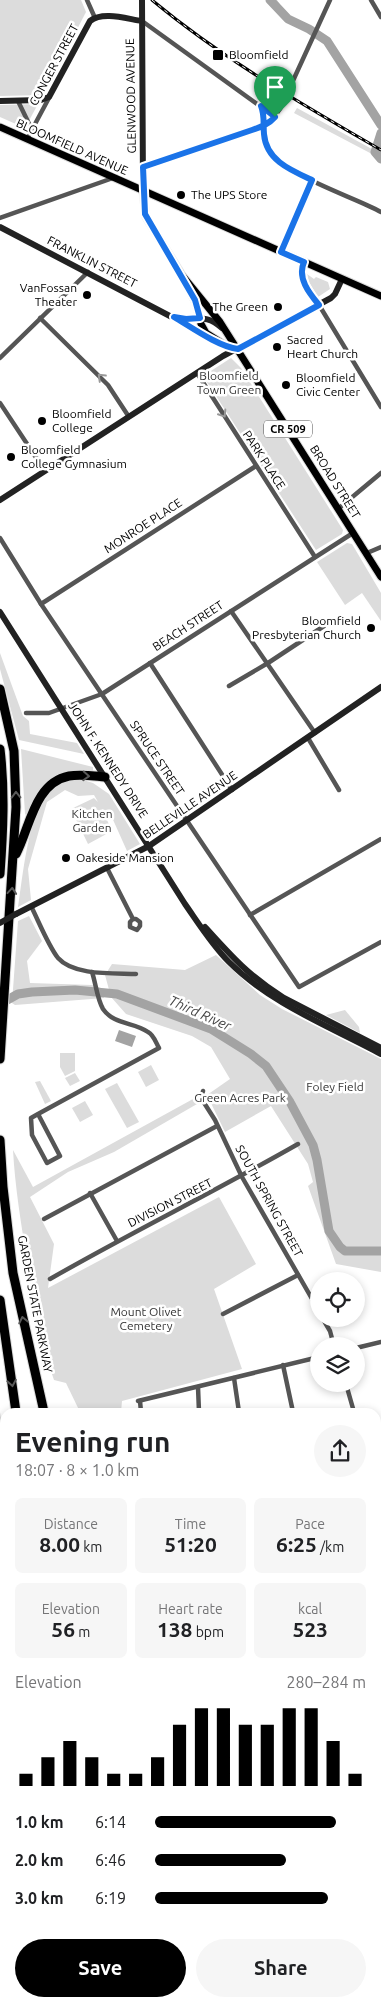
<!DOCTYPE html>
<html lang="en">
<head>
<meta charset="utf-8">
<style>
	:root { --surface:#fff; --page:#f6f6f6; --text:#202124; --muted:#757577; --accent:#000 }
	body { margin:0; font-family:Ubuntu,sans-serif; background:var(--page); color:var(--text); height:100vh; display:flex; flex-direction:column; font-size:19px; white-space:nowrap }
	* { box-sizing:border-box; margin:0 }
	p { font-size:16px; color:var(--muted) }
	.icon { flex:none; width:28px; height:28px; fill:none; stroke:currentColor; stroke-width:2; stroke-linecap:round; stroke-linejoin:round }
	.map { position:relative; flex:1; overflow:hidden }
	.drawer { position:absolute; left:0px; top:1408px; width:381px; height:599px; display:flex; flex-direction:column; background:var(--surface); border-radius:15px 15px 0 0; box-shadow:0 2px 8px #0003 }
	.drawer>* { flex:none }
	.buttons { position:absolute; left:310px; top:1272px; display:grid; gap:10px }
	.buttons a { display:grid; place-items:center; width:55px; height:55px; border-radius:50%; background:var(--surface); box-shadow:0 2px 8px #0003; font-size:25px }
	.pin { position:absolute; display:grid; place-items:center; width:42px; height:42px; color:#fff; margin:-51px -21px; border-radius:50% 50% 50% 0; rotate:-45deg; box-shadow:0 0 5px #0007 }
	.pin .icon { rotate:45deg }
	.round { display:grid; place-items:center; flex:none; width:52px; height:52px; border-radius:26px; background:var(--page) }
	.headline { display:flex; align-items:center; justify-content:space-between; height:85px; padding:0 15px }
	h1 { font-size:28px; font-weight:700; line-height:38px }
	.metrics { display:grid; grid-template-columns:repeat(3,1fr); gap:8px; height:85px; padding:5px 15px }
	.metrics div { display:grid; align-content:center; border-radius:8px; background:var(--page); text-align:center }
	.metrics b { font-size:21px; font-weight:700 }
	.metrics small { font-size:14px; font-weight:400 }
	.metrics p { font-size:14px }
	.chart { height:140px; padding:10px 15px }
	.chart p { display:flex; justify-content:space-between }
	.chart svg { width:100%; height:90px; margin-top:5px; stroke:var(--accent); stroke-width:6 }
	.action { display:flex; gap:10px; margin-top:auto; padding:10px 15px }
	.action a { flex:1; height:58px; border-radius:30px; background:var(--accent); color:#fff; font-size:20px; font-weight:700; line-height:58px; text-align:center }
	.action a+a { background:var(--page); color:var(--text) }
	ul { padding:0 15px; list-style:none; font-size:16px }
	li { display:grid; grid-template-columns:80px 60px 1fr; align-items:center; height:38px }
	li i { height:12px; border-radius:6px; background:var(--accent) }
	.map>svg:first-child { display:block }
	.green { fill:#dcdcdc }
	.water { fill:#a3a3a3 }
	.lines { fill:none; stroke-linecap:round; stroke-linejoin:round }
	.river { stroke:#a3a3a3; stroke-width:9 }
	.primary-casing { stroke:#dbdbdb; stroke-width:9 }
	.highway-casing { stroke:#dbdbdb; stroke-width:11 }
	.street { stroke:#555; stroke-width:4.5 }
	.secondary { stroke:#222; stroke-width:6 }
	.primary { stroke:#000; stroke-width:7 }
	.highway { stroke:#000; stroke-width:9 }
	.rail-casing { stroke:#000; stroke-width:3 }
	.rail { stroke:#fff; stroke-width:1; stroke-dasharray:4; stroke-linecap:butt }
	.secondary-bridge { stroke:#222; stroke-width:6 }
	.oneway { stroke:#999 }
	.oneway2 { stroke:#595959 }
	.route-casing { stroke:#fff; stroke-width:10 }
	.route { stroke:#1a73e8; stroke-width:6 }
	.poi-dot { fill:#000; stroke:#fff; stroke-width:2 }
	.labels { text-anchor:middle; stroke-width:5; stroke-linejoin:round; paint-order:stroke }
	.shield { fill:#fff; stroke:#4c4c4c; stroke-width:1 }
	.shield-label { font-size:11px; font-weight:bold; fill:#000 }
	.poi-label { font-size:12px; fill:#000; stroke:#fff; text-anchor:start }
	.street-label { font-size:12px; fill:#000; stroke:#fff }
	.park-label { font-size:12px; fill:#333; stroke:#fff }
	.water-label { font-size:14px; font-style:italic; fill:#444; stroke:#fff }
</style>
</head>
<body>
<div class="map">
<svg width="381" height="2006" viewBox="0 0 381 2006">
	<rect width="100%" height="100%" fill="#fff"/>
	<g class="green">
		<polygon points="0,0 81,0 86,12 43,95 0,96"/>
		<polygon points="266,0 277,0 283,9 283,19"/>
		<polygon points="38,104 25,128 0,117 0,105"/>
		<polygon points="297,108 381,154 381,161 370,153 294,113"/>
		<polygon points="307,274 314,279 316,277 328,282 330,289 318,297 309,282"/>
		<polygon points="231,358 241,368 343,530 342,534 316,550 203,376"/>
		<polygon points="347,543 352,544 381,593 381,621 362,593 345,605 317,562"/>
		<polygon points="0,653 23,716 29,721 30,734 77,743 84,754 19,740 0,669"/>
		<polygon points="21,749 93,767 93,773 57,778 28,817 25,814"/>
		<path d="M77 778 93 783 109 794 140 844 127 851 110 813 102 809 112 831 88 844 71 809 94 798 98 802 94 795 78 796 65 790 47 802 28 869 31 900 18 907C23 875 28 815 49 791 56 783 67 781 77 778Z"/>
		<polygon points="29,916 42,941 27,961 30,983 92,985 101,988 104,998 15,1005 12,1003 18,921"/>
		<polygon points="216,955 260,995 282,1009 381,1059 381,1272 336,1264 308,1186 313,1182 308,1164 271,1106 225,1132 207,1095 230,1079 211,1047 192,1036 126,1014 111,997 105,975 112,964 185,970"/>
		<polygon points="345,1010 359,1027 360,1033 326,1015"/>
		<polygon points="60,1053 75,1053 75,1071 65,1076 60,1067"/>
		<polygon points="151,1065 159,1080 146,1087 138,1072"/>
		<polygon points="75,1073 80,1081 70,1086 65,1078"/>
		<polygon points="40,1081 51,1101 45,1104 35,1082"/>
		<polygon points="117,1083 139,1122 127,1128 105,1089"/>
		<path d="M193 1099 197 1104 114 1152 68 1172 30 1197 54 1244 48 1288 219 1197 256 1264 214 1289 242 1369 122 1401 121 1412H80L66 1383 54 1380C40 1341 33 1302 27 1260 21 1223 15 1187 13 1150L33 1187Z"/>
		<polygon points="85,1101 93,1115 80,1122 72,1108"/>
		<polygon points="0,1412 5,1440 5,1584 0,1572"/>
		<polygon points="0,1667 5,1667 5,1749 0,1753"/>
		<polygon points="0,1766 5,1772 5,2001 72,2001 57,2006 0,2006"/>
	</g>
	<polygon class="water" points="119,1030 136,1036 132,1047 115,1041"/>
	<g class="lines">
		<g class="river">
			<polyline points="270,0 288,19 309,29 327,41 381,125"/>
			<polyline points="381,133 375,152 381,159"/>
			<polyline points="0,1004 18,994 32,992 75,990 117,994 211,1029 251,1054 266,1066 290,1102 313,1145 317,1160 329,1231 340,1247 345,1251 381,1251"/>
			<polyline points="0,1550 5,1564"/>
			<polyline points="0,1687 5,1680"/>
		</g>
		<defs>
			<g id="primary">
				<polyline points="0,127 381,296"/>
				<polyline points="143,191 146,217 180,272"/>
				<polyline points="177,269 220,322 381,577"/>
				<polyline points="185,282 196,303 201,324 206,333 225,345 238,349"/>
			</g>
			<g id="highway">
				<polyline points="0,689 14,751 16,807 0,1059"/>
				<path d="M0 749C5 791 3 832 0 874"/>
				<path d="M16 854C30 828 34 783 69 776 81 774 93 776 105 777"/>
				<polyline points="0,1140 3,1187 13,1273 44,1412"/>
				<polyline points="0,1300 16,1412"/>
				<polyline points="148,2001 149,2006"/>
				<polyline points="160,2001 162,2006"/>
			</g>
		</defs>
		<use href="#primary" class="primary-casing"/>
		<use href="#highway" class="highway-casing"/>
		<g class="street">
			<polyline points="87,0 95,18"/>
			<polyline points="371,0 381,17"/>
			<polyline points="142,21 275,117"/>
			<polyline points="18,101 32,130"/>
			<path d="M261 106C266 119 261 132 265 144 273 172 355 197 381 212"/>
			<polyline points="27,139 50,96"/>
			<polyline points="143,167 252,130 271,121 280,109 330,0"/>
			<polyline points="0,218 113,178"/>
			<polyline points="281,252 312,180"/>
			<path d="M304 262C297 278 309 293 319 305L381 407"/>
			<polyline points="40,318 108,385 129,417"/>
			<polyline points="0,358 88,272"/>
			<polyline points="197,373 315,557"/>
			<polyline points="0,403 45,471"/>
			<polyline points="338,509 381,473"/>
			<polyline points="0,538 41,604 299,987 381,942"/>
			<polyline points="367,553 381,547"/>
			<polyline points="41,604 256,466"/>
			<polyline points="231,611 315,733"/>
			<polyline points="150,663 232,790"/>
			<polyline points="229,686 268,663 324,626"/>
			<polyline points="26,713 49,713 102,694 353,533"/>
			<polyline points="308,738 339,790"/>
			<polyline points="107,868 133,919 136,919 140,922 140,926 137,930 130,927 130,922 133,919"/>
			<path d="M31 906C39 922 48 945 58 958 74 976 114 973 136 974"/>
			<polyline points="250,915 381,839"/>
			<polyline points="203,1091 201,1098 215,1120 242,1177 319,1311"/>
			<path d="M38 1114 31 1118 32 1135 47 1163 60 1156 38 1114 159 1048C156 1043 154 1035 148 1032 134 1022 114 1025 103 1009 97 999 96 984 92 972"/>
			<polyline points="90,1193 117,1241"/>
			<polyline points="44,1219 217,1126"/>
			<path d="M50 1279C132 1232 216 1191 298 1144"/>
			<polyline points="223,1314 298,1275"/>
			<polyline points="323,1319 330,1331 334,1346"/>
			<polyline points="356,1348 381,1342"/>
			<polyline points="283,1365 293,1412"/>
			<polyline points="234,1378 239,1412"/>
			<polyline points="346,1384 354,1412"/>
			<polyline points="198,1387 199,1412"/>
			<polyline points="138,1401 319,1357"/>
			<polyline points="140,1401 141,1412"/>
			<polyline points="376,1428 381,1426"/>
			<polyline points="376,1467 381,1603"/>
			<polyline points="376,1640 381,1640"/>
			<polyline points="376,1810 381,1810"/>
			<polyline points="376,1957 381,1956"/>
			<polyline points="247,2001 248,2006"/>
		</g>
		<g class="secondary">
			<polyline points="142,0 143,191"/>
			<path d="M0 101 41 100 49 97 90 21C103 11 127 19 142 21"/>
			<polyline points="0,227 208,336"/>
			<path d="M178 318C197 322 204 312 222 328"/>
			<polyline points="0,500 223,356 331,298 335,294 342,279"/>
			<path d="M0 612 185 904C199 924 212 945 229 962 271 1004 329 1026 381 1054"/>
			<polyline points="16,914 149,846 381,687"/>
			<path d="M205 927C232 957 249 976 284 998L381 1048"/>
			<polyline points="376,1832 381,1827"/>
			<polyline points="87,2006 99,2001"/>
		</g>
		<use href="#primary" class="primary"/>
		<use href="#highway" class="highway"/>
		<defs>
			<path id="rail" d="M152 0C223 59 302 104 381 150"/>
		</defs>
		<use href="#rail" class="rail-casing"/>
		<use href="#rail" class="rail"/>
		<polyline class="secondary-bridge" points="0,923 16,914"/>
	</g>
	<defs><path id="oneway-chevron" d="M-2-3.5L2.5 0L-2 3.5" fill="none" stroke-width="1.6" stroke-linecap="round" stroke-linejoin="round" transform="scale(1.25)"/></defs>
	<g class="oneway">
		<use href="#oneway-chevron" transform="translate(101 377) rotate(-136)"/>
		<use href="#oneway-chevron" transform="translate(223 414) rotate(57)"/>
	</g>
	<g class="oneway2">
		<use href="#oneway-chevron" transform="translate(86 776) rotate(3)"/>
		<use href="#oneway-chevron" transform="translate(16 795) rotate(-91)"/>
		<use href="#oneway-chevron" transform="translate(12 891) rotate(-85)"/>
		<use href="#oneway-chevron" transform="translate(23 1320) rotate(-102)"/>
		<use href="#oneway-chevron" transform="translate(12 1383) rotate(81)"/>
	</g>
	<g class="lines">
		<defs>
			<path id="route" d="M275 117C269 124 261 127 252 130L143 167 145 214 195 300 200 318 186 319 174 317C191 327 219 347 238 349L319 305C309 293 297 278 304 262L281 252 312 180C290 170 266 160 264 134 263 124 265 116 261 106L275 117"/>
		</defs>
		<use href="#route" class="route-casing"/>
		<use href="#route" class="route"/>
	</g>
	<g class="poi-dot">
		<rect x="212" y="49" width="12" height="12" rx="2.5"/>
		<circle cx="181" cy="195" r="5"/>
		<circle cx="87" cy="295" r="5"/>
		<circle cx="278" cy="307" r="5"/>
		<circle cx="277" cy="347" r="5"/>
		<circle cx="286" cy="385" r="5"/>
		<circle cx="42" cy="421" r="5"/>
		<circle cx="11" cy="457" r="5"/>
		<circle cx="371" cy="628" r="5"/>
		<circle cx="66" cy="858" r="5"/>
	</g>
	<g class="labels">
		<rect class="shield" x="264" y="420.5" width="48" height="17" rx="4"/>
		<g class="shield-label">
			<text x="288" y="433">CR 509</text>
		</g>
		<g class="poi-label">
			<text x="229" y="59">Bloomfield</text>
			<text x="191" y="199">The UPS Store</text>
			<text x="77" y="292" text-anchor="end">VanFossan<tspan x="77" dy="14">Theater</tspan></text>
			<text x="268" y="311" text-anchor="end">The Green</text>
			<text x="287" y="344">Sacred<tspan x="287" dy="14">Heart Church</tspan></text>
			<text x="296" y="382">Bloomfield<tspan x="296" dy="14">Civic Center</tspan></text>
			<text x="52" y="418">Bloomfield<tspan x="52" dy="14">College</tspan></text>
			<text x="21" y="454">Bloomfield<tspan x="21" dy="14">College Gymnasium</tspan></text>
			<text x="361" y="625" text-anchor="end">Bloomfield<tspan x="361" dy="14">Presbyterian Church</tspan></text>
			<text x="76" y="862">Oakeside Mansion</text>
		</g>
		<g class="street-label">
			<text transform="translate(54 65) rotate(-62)" y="4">CONGER STREET</text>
			<text transform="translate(131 96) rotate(-91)" y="4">GLENWOOD AVENUE</text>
			<text transform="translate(72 147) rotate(24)" y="4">BLOOMFIELD AVENUE</text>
			<text transform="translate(92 262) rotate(27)" y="4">FRANKLIN STREET</text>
			<text transform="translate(264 460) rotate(57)" y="4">PARK PLACE</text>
			<text transform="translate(335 482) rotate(58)" y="4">BROAD STREET</text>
			<text transform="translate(143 526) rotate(-33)" y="4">MONROE PLACE</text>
			<text transform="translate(188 626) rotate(-33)" y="4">BEACH STREET</text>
			<text transform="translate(157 758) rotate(56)" y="4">SPRUCE STREET</text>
			<text transform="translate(108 760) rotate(57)" y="4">JOHN F. KENNEDY DRIVE</text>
			<text transform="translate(190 805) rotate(-34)" y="4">BELLEVILLE AVENUE</text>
			<text transform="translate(269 1201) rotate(61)" y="4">SOUTH SPRING STREET</text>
			<text transform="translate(170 1203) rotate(-27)" y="4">DIVISION STREET</text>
			<text transform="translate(35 1304) rotate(79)" y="4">GARDEN STATE PARKWAY</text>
		</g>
		<g class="park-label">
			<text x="229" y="380">Bloomfield<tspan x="229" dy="14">Town Green</tspan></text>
			<text x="92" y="818">Kitchen<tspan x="92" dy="14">Garden</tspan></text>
			<text x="335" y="1091">Foley Field</text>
			<text x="240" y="1102">Green Acres Park</text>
			<text x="146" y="1316">Mount Olivet<tspan x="146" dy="14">Cemetery</tspan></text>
		</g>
		<g class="water-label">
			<text transform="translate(200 1013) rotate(24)" y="5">Third River</text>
		</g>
	</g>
</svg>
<div class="buttons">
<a><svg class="icon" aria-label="locate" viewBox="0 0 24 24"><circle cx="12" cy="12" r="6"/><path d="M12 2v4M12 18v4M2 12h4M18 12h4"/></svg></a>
<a><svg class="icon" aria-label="layers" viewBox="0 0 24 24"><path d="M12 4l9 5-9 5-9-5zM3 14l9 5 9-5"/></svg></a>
</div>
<div class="pin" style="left:275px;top:117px;background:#1e9e55"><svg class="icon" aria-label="arrive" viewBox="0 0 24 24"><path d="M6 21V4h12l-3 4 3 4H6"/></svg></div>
<section class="drawer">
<div class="headline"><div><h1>Evening run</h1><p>18:07 · 8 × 1.0 km</p></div><a class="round"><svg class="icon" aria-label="share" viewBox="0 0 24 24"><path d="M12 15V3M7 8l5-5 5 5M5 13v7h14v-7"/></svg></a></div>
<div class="metrics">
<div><p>Distance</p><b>8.00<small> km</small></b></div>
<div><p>Time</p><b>51:20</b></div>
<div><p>Pace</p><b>6:25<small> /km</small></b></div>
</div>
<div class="metrics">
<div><p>Elevation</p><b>56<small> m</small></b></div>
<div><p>Heart rate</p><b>138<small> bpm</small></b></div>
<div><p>kcal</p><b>523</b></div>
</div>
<div class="chart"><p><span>Elevation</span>280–284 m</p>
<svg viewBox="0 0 160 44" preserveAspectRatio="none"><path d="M5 44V38M15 44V30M25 44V22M35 44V30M45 44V38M55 44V38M65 44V30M75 44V14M85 44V6M95 44V6M105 44V14M115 44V14M125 44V6M135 44V6M145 44V22M155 44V38"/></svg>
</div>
<ul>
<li><b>1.0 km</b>6:14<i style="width:86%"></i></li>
<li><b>2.0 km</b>6:46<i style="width:62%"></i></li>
<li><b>3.0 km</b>6:19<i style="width:82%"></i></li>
</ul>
<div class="action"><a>Save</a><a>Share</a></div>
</section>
</div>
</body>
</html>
